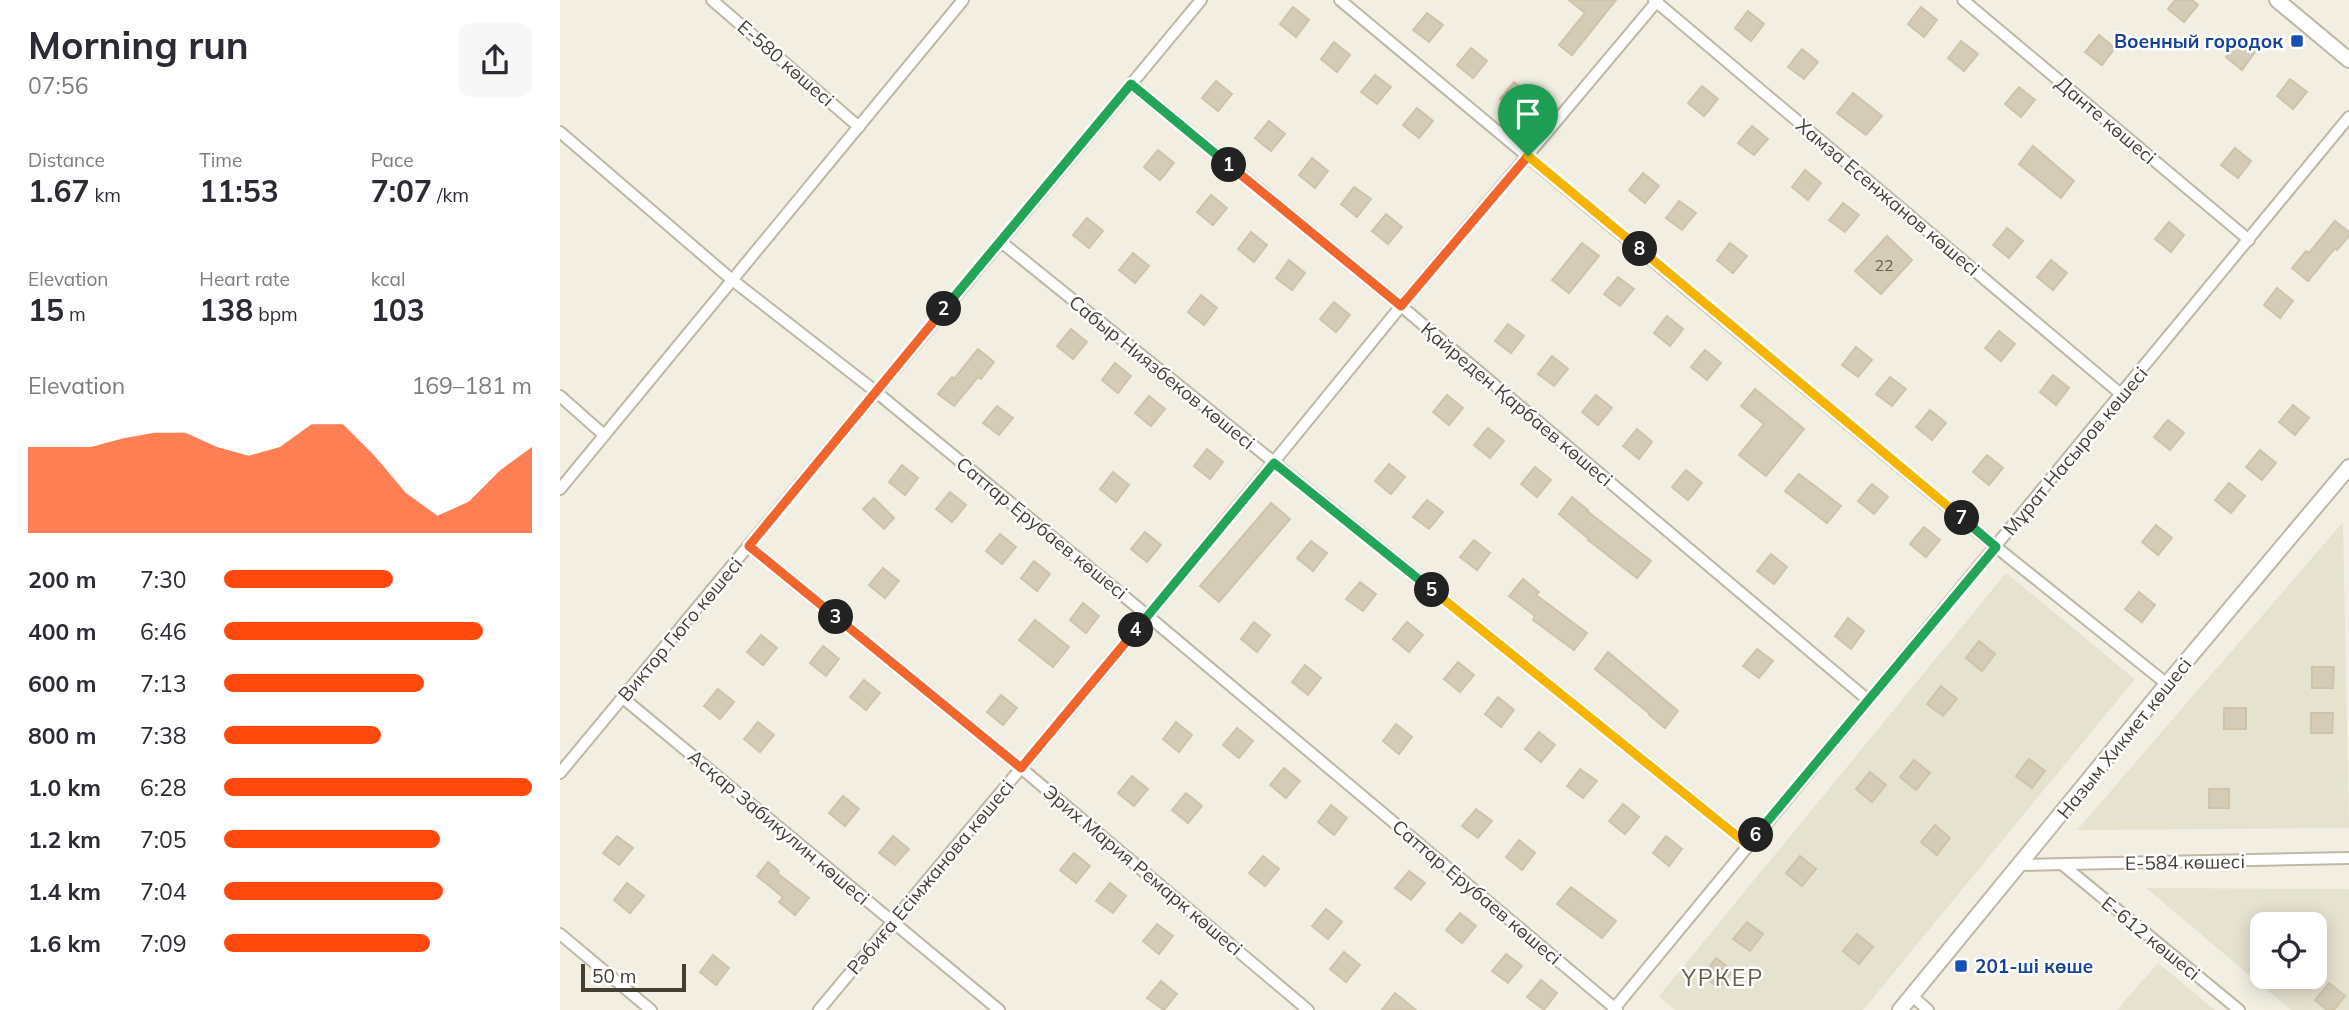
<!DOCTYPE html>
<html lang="en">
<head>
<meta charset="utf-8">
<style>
	:root { --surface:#fff; --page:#f7f7f7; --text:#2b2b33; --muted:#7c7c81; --accent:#ff490c }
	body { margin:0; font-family:Mulish,sans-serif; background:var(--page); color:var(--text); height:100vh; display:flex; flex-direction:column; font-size:26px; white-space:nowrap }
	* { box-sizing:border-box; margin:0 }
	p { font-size:23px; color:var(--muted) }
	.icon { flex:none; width:38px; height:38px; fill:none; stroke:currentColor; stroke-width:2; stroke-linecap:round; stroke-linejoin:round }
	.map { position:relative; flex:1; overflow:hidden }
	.details { display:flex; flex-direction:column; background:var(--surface); width:560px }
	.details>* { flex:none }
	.buttons { position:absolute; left:1690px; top:912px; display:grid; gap:14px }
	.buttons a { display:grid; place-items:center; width:77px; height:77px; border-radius:14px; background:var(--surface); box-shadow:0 4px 18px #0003; font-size:35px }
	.scale { position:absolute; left:21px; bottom:18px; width:105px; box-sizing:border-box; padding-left:7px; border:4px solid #443f33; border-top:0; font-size:19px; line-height:24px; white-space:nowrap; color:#443f33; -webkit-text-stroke:5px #fff; paint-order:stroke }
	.pin { position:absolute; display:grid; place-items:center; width:60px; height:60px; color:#fff; margin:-72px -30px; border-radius:50% 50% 50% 0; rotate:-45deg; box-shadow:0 0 7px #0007 }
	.pin .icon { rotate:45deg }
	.km { position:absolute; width:35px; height:35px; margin:-18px; border-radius:50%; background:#222; color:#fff; font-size:19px; line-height:35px; text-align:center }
	.round { display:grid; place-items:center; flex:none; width:74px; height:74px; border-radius:14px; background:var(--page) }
	.head { display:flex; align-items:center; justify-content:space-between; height:119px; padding:0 28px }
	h1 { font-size:38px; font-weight:700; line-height:52px }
	.metrics { display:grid; grid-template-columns:repeat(3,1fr); gap:10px; height:119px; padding:7px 28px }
	.metrics div { display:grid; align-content:center }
	.metrics b { font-size:30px; font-weight:700 }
	.metrics small { font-size:19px; font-weight:400 }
	.metrics p { font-size:19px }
	.chart { height:196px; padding:14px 28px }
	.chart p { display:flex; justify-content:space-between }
	.chart svg { width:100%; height:126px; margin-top:7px; fill:var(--accent); opacity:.7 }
	ul { padding:0 28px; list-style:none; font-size:23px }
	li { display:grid; grid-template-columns:112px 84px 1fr; align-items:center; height:52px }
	li i { height:18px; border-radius:9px; background:var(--accent) }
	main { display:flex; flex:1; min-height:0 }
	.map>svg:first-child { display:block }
	.residential { fill:#e6e2d0; fill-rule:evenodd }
	.building { fill:#d4ccb7; stroke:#cfc4aa; stroke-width:2 }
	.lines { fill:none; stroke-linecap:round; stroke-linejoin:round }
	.minor-casing { stroke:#beb8a5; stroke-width:14 }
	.tertiary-casing { stroke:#beb8a5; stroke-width:18 }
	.minor { stroke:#fff; stroke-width:10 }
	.tertiary { stroke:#fff; stroke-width:14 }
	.split-1-casing { stroke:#fff; stroke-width:14 }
	.split-2-casing { stroke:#fff; stroke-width:14 }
	.split-3-casing { stroke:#fff; stroke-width:14 }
	.split-4-casing { stroke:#fff; stroke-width:14 }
	.split-5-casing { stroke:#fff; stroke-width:14 }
	.split-6-casing { stroke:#fff; stroke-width:14 }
	.split-7-casing { stroke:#fff; stroke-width:14 }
	.split-8-casing { stroke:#fff; stroke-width:14 }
	.split-9-casing { stroke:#fff; stroke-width:14 }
	.split-1 { stroke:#f0652b; stroke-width:9 }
	.split-2 { stroke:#22a559; stroke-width:9 }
	.split-3 { stroke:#f0652b; stroke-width:9 }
	.split-4 { stroke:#f0652b; stroke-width:9 }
	.split-5 { stroke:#22a559; stroke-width:9 }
	.split-6 { stroke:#f5b400; stroke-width:9 }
	.split-7 { stroke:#22a559; stroke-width:9 }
	.split-8 { stroke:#f5b400; stroke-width:9 }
	.split-9 { stroke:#f5b400; stroke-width:9 }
	.transit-dot { fill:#1a4fb4; stroke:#fff; stroke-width:2.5 }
	.labels { text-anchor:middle; stroke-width:5; stroke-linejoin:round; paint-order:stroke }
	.number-label { font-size:16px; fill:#686254 }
	.transit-label { font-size:19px; font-weight:bold; fill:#164399; stroke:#fff; text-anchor:end }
	.street-label { font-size:19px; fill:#443f33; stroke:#fff }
	.quarter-label { font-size:23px; letter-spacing:2px; fill:#675e49; stroke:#fff }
</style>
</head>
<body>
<main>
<section class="details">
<div class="head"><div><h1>Morning run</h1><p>07:56</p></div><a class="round"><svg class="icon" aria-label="share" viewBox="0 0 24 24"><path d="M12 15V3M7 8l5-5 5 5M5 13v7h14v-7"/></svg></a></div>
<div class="metrics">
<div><p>Distance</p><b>1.67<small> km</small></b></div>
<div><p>Time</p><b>11:53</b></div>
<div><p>Pace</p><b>7:07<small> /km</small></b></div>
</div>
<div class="metrics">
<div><p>Elevation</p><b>15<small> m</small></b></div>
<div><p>Heart rate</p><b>138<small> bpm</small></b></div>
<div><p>kcal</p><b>103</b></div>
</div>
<div class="chart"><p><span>Elevation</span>169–181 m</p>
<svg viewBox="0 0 160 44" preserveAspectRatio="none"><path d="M0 44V14L10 14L20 14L30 11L40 9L50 9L60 14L70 17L80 14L90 6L100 6L110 17L120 30L130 38L140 33L150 22L160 14V44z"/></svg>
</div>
<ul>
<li><b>200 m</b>7:30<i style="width:55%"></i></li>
<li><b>400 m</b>6:46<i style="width:84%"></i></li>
<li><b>600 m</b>7:13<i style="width:65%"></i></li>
<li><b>800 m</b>7:38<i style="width:51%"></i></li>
<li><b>1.0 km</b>6:28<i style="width:100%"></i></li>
<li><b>1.2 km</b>7:05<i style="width:70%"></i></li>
<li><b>1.4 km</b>7:04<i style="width:71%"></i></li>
<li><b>1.6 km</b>7:09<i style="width:67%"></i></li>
</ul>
</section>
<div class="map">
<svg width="1789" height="1010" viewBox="0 0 1789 1010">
	<rect width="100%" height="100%" fill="#f2efe2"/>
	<g class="residential">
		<polygon points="1783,522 1789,828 1517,830"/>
		<polygon points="1446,573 1575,679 1303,1010 1115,1010 1099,996"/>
		<path d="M1586 888 1789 889V1010H1731ZM1703 924H1755V976H1703Z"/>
		<polygon points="1598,963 1655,1010 1557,1010"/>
	</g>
	<g class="building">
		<polygon points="1009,0 1056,0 1012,55 999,45 1025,13"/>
		<polygon points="1615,0 1632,0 1638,5 1624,22 1608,9"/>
		<polygon points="733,7 749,20 736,37 720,24"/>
		<polygon points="1361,7 1377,20 1364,37 1348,24"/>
		<polygon points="1188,11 1204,24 1191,41 1175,28"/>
		<polygon points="867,13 883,25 869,42 853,30"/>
		<polygon points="1539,35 1555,48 1542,65 1525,52"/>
		<polygon points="1679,40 1695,52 1682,70 1666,57"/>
		<polygon points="1401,41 1418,54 1404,71 1388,58"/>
		<polygon points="774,42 790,55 777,72 761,59"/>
		<polygon points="911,48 927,61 913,78 897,65"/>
		<polygon points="1242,49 1258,62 1244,79 1228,67"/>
		<polygon points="815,75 831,87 817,104 801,92"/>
		<polygon points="1730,79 1747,92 1733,109 1717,96"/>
		<polygon points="656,81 672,94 658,111 642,98"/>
		<polygon points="954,82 970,94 956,111 940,99"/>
		<polygon points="1142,86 1158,99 1144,116 1128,103"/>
		<polygon points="1459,87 1475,100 1461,117 1445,104"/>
		<polygon points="1293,93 1322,116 1306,135 1277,113"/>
		<polygon points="857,108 873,121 859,138 843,125"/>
		<polygon points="709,121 725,134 711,151 695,138"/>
		<polygon points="1192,126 1208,139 1194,155 1178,143"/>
		<polygon points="1473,146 1514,181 1501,198 1459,164"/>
		<polygon points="1675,148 1691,161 1678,178 1661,165"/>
		<polygon points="598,150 614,163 600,180 584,167"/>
		<polygon points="752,158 768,171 755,188 739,175"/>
		<polygon points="1245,170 1261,183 1248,200 1232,187"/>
		<polygon points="1083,173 1099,186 1085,203 1069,190"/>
		<polygon points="794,187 811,199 797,217 781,204"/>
		<polygon points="651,195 667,208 653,225 637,212"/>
		<polygon points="1119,201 1136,213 1122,230 1106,218"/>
		<polygon points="1283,203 1299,215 1285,232 1269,220"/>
		<polygon points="826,214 842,227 828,244 812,231"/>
		<polygon points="527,218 543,231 529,248 513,235"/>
		<polygon points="1775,221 1789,232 1789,236 1777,250 1775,248 1748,281 1732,268 1746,251 1749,253"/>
		<polygon points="1609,222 1624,235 1611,252 1595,239"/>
		<polygon points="1447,228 1463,241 1449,258 1433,245"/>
		<polygon points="691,232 707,245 694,262 678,249"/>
		<polygon points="1327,236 1352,260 1321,294 1295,271"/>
		<polygon points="1022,243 1039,256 1009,293 992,280"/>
		<polygon points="1170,243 1187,256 1173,273 1157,260"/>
		<polygon points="573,253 589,266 575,283 559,270"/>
		<polygon points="729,260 745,273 732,290 716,278"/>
		<polygon points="1491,260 1507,273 1493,290 1477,277"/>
		<polygon points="1058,277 1074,289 1060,306 1044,294"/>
		<polygon points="1717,288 1733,301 1720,318 1704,305"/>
		<polygon points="641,295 657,308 644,325 628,312"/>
		<polygon points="774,302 790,315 776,332 760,319"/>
		<polygon points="1107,316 1123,329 1110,346 1094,333"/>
		<polygon points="948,324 964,336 951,353 935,341"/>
		<polygon points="511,329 527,342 513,359 497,346"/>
		<polygon points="1439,331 1455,344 1441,361 1425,348"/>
		<polygon points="1296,347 1312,360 1298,377 1282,365"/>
		<polygon points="418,349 434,362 421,379 418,377 394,406 378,394 392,377 394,379"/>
		<polygon points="1145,350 1161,363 1147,380 1131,367"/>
		<polygon points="992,356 1008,369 994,386 978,374"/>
		<polygon points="555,363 571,376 558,393 542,380"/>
		<polygon points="1493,375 1509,388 1496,405 1480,392"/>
		<polygon points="1330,377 1346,389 1332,406 1316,394"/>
		<polygon points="1195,389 1244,429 1206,476 1179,455 1204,424 1181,406"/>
		<polygon points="887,395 903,408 889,425 873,412"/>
		<polygon points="1036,395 1052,408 1038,425 1022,412"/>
		<polygon points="589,396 605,409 591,426 575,413"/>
		<polygon points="1733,405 1749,418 1735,435 1719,422"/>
		<polygon points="437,406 453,418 439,435 423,423"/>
		<polygon points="1370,410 1386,423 1372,440 1356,427"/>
		<polygon points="1608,420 1624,433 1610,450 1594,437"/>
		<polygon points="928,428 944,441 930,458 914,445"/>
		<polygon points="1077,429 1092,442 1079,459 1063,446"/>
		<polygon points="647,449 663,462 650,479 634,466"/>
		<polygon points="1700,450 1716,463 1702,480 1686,467"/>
		<polygon points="1427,455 1443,468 1429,485 1413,472"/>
		<polygon points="829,464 845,477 831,494 815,481"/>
		<polygon points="342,465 358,478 345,495 329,482"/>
		<polygon points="975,467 991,480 977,497 961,484"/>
		<polygon points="1126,470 1142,483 1128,500 1112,487"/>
		<polygon points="553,472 569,485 556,502 540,489"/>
		<polygon points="1239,474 1281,506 1267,523 1225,491"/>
		<polygon points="1669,483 1685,496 1671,513 1655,500"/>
		<polygon points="1312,484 1328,497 1314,514 1298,501"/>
		<polygon points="390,492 406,505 392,522 376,509"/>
		<polygon points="1012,497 1028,510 1027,511 1091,561 1077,578 1028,540 1029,539 999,514"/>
		<polygon points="314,498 334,518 324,529 303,509"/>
		<polygon points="867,500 883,512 869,529 853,517"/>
		<polygon points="711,503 730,519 659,602 640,586"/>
		<polygon points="1596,525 1612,538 1598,555 1582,542"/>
		<polygon points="1364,527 1380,540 1366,557 1350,544"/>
		<polygon points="585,532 601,545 587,562 571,549"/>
		<polygon points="440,534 456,547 442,564 426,551"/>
		<polygon points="914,540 930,553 917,570 900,557"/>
		<polygon points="751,541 767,553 753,571 737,558"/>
		<polygon points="1211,554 1227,567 1214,584 1197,571"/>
		<polygon points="474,561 490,574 477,591 461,578"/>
		<polygon points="323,568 339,581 325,598 309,585"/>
		<polygon points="963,579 979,592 976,595 1027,633 1014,650 973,620 975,616 949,596"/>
		<polygon points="800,582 816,594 803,611 786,599"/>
		<polygon points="1579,592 1595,605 1582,622 1565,609"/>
		<polygon points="523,603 539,616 526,633 510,620"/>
		<polygon points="1288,618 1304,631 1291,649 1275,636"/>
		<polygon points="475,620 509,647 493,667 459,640"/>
		<polygon points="694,622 710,635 697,652 681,639"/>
		<polygon points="847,622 863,635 849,652 833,639"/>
		<polygon points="201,635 217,648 203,665 187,652"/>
		<polygon points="1419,641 1435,654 1422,671 1406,658"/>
		<polygon points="263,646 279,659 266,676 250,663"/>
		<polygon points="1197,649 1213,661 1199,678 1183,666"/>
		<polygon points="1048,652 1118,711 1105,728 1089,715 1090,714 1035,669"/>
		<polygon points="898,662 914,675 900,692 884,679"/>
		<polygon points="745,665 761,678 748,695 732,682"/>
		<polygon points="1752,667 1774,667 1773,688 1752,688"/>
		<polygon points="304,680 320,693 306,710 290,697"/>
		<polygon points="1381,686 1397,699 1383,716 1367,704"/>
		<polygon points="158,689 174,702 160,719 144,706"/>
		<polygon points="441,695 457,708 443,725 427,712"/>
		<polygon points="938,697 954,710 941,727 925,714"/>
		<rect x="1664" y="708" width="22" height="21"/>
		<polygon points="1751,713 1773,713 1772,733 1751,733"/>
		<polygon points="198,722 214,735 200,752 184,739"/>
		<polygon points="616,722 632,735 619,752 603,739"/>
		<polygon points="836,724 852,737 839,754 823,741"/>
		<polygon points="677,728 693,741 679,758 663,745"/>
		<polygon points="979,732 995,745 981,762 965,749"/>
		<polygon points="1469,759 1485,771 1472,788 1456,776"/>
		<polygon points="1354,760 1370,773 1356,790 1340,777"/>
		<polygon points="724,768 740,781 726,798 710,785"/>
		<polygon points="1020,769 1037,781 1023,798 1007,786"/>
		<polygon points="1310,772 1326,785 1312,802 1296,789"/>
		<polygon points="572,776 588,789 574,806 558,793"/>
		<rect x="1649" y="789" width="20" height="19"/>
		<polygon points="626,793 642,806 628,823 612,810"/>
		<polygon points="283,796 299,809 285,826 269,813"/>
		<polygon points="1063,804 1079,817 1065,834 1049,821"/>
		<polygon points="771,805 787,818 774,835 758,822"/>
		<polygon points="916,809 932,821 918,838 902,826"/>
		<polygon points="1375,825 1390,838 1377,855 1361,842"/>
		<polygon points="57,836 73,848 59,865 43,853"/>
		<polygon points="333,836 349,849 335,865 319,853"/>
		<polygon points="1106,836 1122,849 1109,866 1093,853"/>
		<polygon points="959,840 975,853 962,870 946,857"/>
		<polygon points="514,853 530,866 516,883 500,870"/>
		<polygon points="703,856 719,869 705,886 689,873"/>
		<polygon points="1240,856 1256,869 1242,886 1226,873"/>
		<polygon points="208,862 219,871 217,873 249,898 235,915 219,902 223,897 197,876"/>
		<polygon points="849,871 865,883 851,900 835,888"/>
		<polygon points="67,883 84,896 70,913 54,900"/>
		<polygon points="550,883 566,896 553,913 536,901"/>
		<polygon points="1011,887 1056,921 1042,938 997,904"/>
		<polygon points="766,909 782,922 768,939 752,926"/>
		<polygon points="900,913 916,926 902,943 886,930"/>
		<polygon points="1187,922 1203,934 1190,951 1173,939"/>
		<polygon points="597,924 613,936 599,954 583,941"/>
		<polygon points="1297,934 1313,947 1299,964 1283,951"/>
		<polygon points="784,952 800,965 786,982 770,969"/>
		<polygon points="946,954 962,966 948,983 932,971"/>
		<polygon points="153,955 169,968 156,985 140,972"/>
		<polygon points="1156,958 1173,971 1159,988 1143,976"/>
		<polygon points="981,980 997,993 984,1010 967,997"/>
		<polygon points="601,981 617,994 604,1010 587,998"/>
		<polygon points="1769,983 1785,996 1774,1010 1767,1010 1755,1000"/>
		<polygon points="835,993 856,1010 822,1010"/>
	</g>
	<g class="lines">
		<defs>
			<g id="minor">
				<polyline points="152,0 299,127"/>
				<polyline points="780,0 1436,547 1607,684"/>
				<polyline points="1094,0 1562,395"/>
				<polyline points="1403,0 1689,240"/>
				<polyline points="571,84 841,306 1308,700"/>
				<polyline points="0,132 171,279 315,391 588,616 1057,1010"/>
				<polyline points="440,241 1188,845"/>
				<polyline points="0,396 44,435"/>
				<polyline points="0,489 403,0"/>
				<polyline points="189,546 461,768 748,1010"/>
				<polyline points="63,698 439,1010"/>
				<polyline points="0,773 641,0"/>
				<polyline points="1460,865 1789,858"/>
				<polyline points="1503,865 1679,1010"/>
				<polyline points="0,934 91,1010"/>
				<polyline points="1352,996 1368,1010"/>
				<polyline points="259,1010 588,616 841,306 1098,0"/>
				<polyline points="1053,1010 1789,117"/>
			</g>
			<g id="tertiary">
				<polyline points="1717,0 1789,60"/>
				<polyline points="1340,1010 1607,684 1789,467"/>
			</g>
		</defs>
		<use href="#minor" class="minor-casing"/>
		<use href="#tertiary" class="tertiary-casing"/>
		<use href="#minor" class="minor"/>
		<use href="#tertiary" class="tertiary"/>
	</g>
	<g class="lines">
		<defs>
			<polyline id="split-1" points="669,165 841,306 968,156"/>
			<polyline id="split-2" points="384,309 571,84 669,165"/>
			<polyline id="split-3" points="276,617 189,546 384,309"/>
			<polyline id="split-4" points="276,617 461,768 576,630"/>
			<polyline id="split-5" points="576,630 714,463 872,590"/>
			<polyline id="split-6" points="872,590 1188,845 1196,835"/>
			<polyline id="split-7" points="1196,835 1436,547 1402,518"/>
			<polyline id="split-8" points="1080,249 1402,518"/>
			<polyline id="split-9" points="968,156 1080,249"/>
		</defs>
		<use href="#split-1" class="split-1-casing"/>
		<use href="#split-2" class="split-2-casing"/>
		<use href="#split-3" class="split-3-casing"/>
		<use href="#split-4" class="split-4-casing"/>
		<use href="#split-5" class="split-5-casing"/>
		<use href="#split-6" class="split-6-casing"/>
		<use href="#split-7" class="split-7-casing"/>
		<use href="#split-8" class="split-8-casing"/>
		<use href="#split-9" class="split-9-casing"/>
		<use href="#split-1" class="split-1"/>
		<use href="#split-2" class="split-2"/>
		<use href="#split-3" class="split-3"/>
		<use href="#split-4" class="split-4"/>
		<use href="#split-5" class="split-5"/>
		<use href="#split-6" class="split-6"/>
		<use href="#split-7" class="split-7"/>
		<use href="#split-8" class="split-8"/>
		<use href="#split-9" class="split-9"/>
	</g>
	<g class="transit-dot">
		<rect x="1730" y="34" width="14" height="14" rx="3.5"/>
		<rect x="1394" y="959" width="14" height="14" rx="3.5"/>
	</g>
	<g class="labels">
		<g class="number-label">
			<text x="1324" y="271">22</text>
		</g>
		<g class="transit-label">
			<text x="1723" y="48">Военный городок</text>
			<text x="1415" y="973" text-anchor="start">201-ші көше</text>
		</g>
		<g class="street-label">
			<text transform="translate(226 63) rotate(41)" y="7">Е-580 көшесі</text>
			<text transform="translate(1546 120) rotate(40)" y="7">Данте көшесі</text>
			<text transform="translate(1328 197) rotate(40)" y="7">Хамза Есенжанов көшесі</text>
			<text transform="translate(602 372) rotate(39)" y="7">Сабыр Ниязбеков көшесі</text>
			<text transform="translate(957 404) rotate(40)" y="7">Қайреден Қарбаев көшесі</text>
			<text transform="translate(1515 451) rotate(-50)" y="7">Мұрат Насыров көшесі</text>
			<text transform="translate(482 528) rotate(39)" y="7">Саттар Ерубаев көшесі</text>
			<text transform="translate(120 629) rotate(-50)" y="7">Виктор Гюго көшесі</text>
			<text transform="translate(1564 738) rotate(-51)" y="7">Назым Хикмет көшесі</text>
			<text transform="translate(219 827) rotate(40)" y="7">Асқар Забикулин көшесі</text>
			<text transform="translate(1625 862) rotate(-1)" y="7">Е-584 көшесі</text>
			<text transform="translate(583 870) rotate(40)" y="7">Эрих Мария Ремарк көшесі</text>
			<text transform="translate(370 877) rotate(-50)" y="7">Рәбиға Есімжанова көшесі</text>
			<text transform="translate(917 892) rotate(40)" y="7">Саттар Ерубаев көшесі</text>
			<text transform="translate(1591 938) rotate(39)" y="7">Е-612 көшесі</text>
		</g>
		<g class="quarter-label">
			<text x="1163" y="986">ҮРКЕР</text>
		</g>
	</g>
</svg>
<div class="buttons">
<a><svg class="icon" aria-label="locate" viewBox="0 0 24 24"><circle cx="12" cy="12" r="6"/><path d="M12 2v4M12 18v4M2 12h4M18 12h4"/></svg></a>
</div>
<div class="scale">50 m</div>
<div class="pin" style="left:968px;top:156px;background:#1e9e55"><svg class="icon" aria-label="arrive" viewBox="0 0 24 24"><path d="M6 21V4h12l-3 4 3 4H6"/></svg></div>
<b class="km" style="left:669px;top:165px">1</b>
<b class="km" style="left:384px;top:309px">2</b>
<b class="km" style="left:276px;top:617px">3</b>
<b class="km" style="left:576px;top:630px">4</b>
<b class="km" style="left:872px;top:590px">5</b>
<b class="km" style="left:1196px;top:835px">6</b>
<b class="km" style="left:1402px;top:518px">7</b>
<b class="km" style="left:1080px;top:249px">8</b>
</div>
</main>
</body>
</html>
